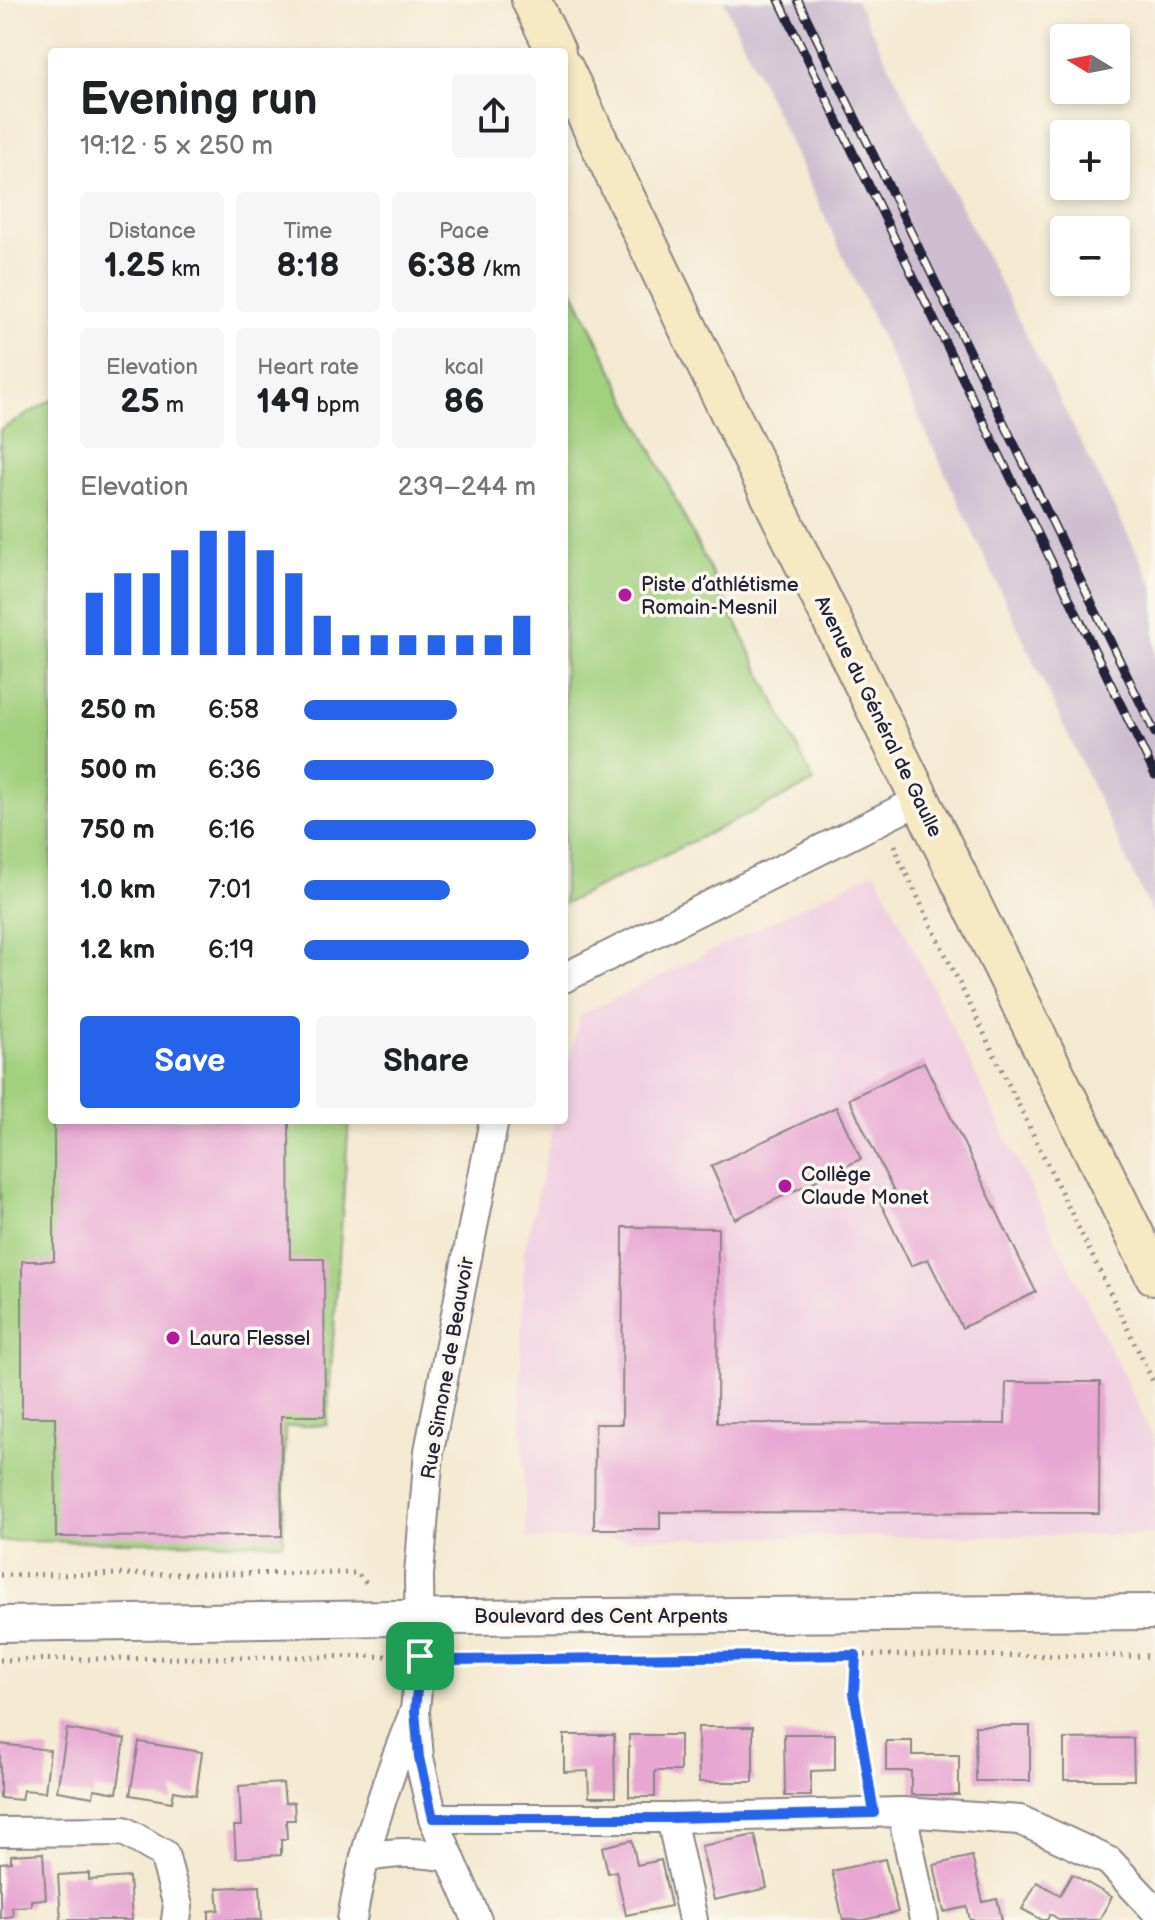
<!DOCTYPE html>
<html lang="en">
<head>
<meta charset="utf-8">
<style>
	:root { --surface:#fff; --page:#f6f6f6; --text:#202124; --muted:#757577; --accent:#2563eb }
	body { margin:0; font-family:"Balsamiq Sans",sans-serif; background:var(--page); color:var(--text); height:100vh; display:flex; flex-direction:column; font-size:30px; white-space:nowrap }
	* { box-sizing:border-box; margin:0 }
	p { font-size:26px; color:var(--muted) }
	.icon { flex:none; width:44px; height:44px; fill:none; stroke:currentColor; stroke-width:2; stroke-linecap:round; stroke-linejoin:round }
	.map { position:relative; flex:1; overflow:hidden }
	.details { position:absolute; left:48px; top:48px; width:520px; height:1076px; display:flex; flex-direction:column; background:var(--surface); border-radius:8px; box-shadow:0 4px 12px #0003 }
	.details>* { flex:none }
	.needle { width:52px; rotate:280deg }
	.buttons { position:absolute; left:1050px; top:24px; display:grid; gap:16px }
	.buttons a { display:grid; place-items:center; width:80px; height:80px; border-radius:8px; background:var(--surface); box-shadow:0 4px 12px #0003; font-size:40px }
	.pin { position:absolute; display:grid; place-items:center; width:68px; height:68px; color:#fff; margin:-34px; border-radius:16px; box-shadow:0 4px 12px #0006 }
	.round { display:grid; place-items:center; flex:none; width:84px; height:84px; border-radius:8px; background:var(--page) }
	.overview { display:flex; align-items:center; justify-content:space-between; height:136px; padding:0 32px }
	h1 { font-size:44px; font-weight:700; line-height:60px }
	.stats { display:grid; grid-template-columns:repeat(3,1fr); gap:12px; height:136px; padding:8px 32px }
	.stats div { display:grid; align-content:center; border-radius:8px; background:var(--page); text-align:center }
	.stats b { font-size:34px; font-weight:700 }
	.stats small { font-size:22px; font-weight:400 }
	.stats p { font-size:22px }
	.chart { height:224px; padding:16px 32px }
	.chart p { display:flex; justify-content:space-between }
	.chart svg { width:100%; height:144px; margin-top:8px; stroke:var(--accent); stroke-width:6 }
	.primary-button { display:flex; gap:16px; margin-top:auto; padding:16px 32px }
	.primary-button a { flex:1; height:92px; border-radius:8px; background:var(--accent); color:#fff; font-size:32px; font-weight:700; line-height:92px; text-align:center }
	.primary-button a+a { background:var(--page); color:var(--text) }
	ul { padding:0 32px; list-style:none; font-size:26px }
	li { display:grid; grid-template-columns:128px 96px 1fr; align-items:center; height:60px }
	li i { height:20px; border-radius:10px; background:var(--accent) }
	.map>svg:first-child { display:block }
	.built { fill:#f1d0e2 }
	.industrial { fill:#cebed0 }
	.pitch { fill:#a2d07e; stroke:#62795c; stroke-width:2 }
	.building { fill:#e8a7d3 }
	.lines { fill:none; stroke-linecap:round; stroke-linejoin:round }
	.minor-casing { stroke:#8b8686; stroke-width:32 }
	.tertiary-casing { stroke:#8b8686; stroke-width:38 }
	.secondary-casing { stroke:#8b8686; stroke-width:42 }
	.path { stroke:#8b8686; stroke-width:5; stroke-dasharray:2 6; stroke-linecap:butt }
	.minor { stroke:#fff; stroke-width:28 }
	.tertiary { stroke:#fff; stroke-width:34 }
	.secondary { stroke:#f6e9c3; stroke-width:38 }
	.rail-casing { stroke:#22223b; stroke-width:9 }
	.rail { stroke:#fbf7ec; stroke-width:6; stroke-dasharray:18; stroke-linecap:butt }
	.route-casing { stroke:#fff; stroke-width:16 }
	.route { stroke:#2563eb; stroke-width:10 }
	.poi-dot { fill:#b5179e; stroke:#fbf7ec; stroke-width:3 }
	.labels { text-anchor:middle; stroke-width:7; stroke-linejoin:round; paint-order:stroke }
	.poi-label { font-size:20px; fill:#22223b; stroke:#fbf7ec; text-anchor:start }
	.street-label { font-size:20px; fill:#22223b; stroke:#fbf7ec }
</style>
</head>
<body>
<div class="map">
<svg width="1155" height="1920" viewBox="0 0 1155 1920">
	<rect width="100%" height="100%" fill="#fbf7ec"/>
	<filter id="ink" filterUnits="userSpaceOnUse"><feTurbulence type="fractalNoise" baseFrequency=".0125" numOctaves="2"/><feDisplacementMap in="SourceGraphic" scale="16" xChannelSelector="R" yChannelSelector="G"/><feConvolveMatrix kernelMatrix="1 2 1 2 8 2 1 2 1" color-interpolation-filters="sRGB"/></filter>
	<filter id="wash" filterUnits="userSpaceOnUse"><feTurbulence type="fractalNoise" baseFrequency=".006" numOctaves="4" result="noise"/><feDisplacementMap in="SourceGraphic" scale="32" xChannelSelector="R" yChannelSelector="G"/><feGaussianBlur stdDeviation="1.8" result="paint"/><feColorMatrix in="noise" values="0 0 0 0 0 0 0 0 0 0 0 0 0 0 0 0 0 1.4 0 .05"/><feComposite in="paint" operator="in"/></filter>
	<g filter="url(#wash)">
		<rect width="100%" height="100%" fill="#f4e9d1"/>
		<polygon class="built" points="875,871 1155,1440 1155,1535 527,1539 520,1393 524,1253 555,1120 564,1120 564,1082 580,1015"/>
		<polygon class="industrial" points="723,0 856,0 1155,588 1155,920"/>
		<g class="pitch">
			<polygon points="564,271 814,782 564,904"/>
			<polygon points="52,400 52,1120 349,1120 327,1425 285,1427 283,1543 0,1541 0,430"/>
		</g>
		<g id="blocks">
			<g class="building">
				<polygon points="924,1062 1036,1292 962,1328 928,1259 911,1266 879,1200 894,1192 849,1099"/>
				<polygon points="836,1107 861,1159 735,1219 711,1166"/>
				<polygon points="54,1120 289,1120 290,1259 324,1259 325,1416 281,1416 282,1536 56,1537 55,1417 22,1417 22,1261 54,1261"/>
				<polygon points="623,1227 718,1228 717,1423 1005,1424 1006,1382 1100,1382 1099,1513 660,1512 660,1529 594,1529 595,1424 622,1424"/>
				<polygon points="975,1726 1030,1726 1030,1781 976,1781"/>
				<polygon points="698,1727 753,1727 753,1782 699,1782"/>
				<polygon points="67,1729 125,1739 117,1793 94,1789 93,1797 57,1791"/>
				<polygon points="784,1734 835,1734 835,1770 811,1771 811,1796 785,1796"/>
				<polygon points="564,1735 614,1735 615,1797 589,1797 588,1771 564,1772"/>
				<polygon points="629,1735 680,1735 680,1771 655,1771 655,1797 629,1797"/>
				<polygon points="1133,1738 1134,1780 1064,1780 1064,1739"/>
				<polygon points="886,1741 912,1741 912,1755 959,1755 959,1795 911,1795 911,1771 886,1771"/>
				<polygon points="139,1742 202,1752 196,1795 174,1791 172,1802 130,1795"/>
				<polygon points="0,1744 50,1750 45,1792 23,1790 21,1800 0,1798"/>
				<polygon points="283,1783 285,1803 294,1802 295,1820 286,1820 287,1839 281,1839 281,1855 236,1858 234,1826 241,1826 239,1786"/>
				<polygon points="755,1835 767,1888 714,1900 701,1846"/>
				<polygon points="632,1840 637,1865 661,1860 671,1906 626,1915 616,1871 608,1873 602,1847"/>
				<polygon points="43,1853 46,1899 31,1900 31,1906 12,1907 13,1916 0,1918 0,1863 11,1862 11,1855"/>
				<polygon points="972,1856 983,1902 997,1899 1002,1920 970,1920 967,1907 944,1912 934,1865"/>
				<polygon points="885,1859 898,1912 864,1920 843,1920 832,1871"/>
				<polygon points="89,1873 89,1880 129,1877 132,1920 61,1920 58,1875"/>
				<polygon points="1072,1874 1112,1897 1099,1920 1060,1920 1050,1914 1047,1920 1042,1920 1022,1909 1037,1882 1060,1895"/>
				<polygon points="260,1886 262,1920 209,1920 209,1911 219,1910 217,1888"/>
			</g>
		</g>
	</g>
	<g filter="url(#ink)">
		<use href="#blocks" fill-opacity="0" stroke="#8b8686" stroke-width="2"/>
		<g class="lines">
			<defs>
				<g id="minor">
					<polyline points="564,978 920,800"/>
					<polyline points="902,1812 924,1920"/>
					<polyline points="433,1818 671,1818 902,1812 1020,1820 1109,1861 1155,1910"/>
					<polyline points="671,1818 693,1920"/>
					<polyline points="0,1832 124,1831 164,1854 178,1906 176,1920"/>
					<path d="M365 1858C395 1851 419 1852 450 1857"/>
					<path d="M352 1920C363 1849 386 1781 413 1715"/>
					<polyline points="477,1920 433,1818 419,1758 415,1711 420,1656 419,1575 429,1451 494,1120"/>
				</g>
				<polyline id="tertiary" points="0,1624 460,1617 1155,1612"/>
				<g id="secondary">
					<polyline points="531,0 556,52"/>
					<polyline points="564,69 686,324 1155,1276"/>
				</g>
			</defs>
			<use href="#minor" class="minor-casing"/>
			<use href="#tertiary" class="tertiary-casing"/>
			<use href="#secondary" class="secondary-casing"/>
			<g class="path">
				<polyline points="895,845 900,861 1155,1385"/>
				<polyline points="0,1575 357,1573 367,1584"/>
				<polyline points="856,1655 854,1693 869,1784"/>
				<polyline points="0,1660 391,1656"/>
				<polyline points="449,1660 856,1655 1155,1656"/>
			</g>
			<use href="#minor" class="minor"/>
			<use href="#tertiary" class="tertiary"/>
			<use href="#secondary" class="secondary"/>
			<defs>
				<g id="rail">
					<polyline points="779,0 1155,775"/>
					<polyline points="798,0 1155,733"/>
				</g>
			</defs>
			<use href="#rail" class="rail-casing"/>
			<use href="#rail" class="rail"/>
		</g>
	</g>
	<g class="lines" filter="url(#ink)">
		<defs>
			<polygon id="route" points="856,1655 854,1693 874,1813 671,1818 433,1818 419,1758 415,1711 420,1656 452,1660"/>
		</defs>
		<use href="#route" class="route-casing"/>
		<use href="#route" class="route"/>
	</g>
	<g class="poi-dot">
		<circle cx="625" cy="595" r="8"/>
		<circle cx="785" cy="1186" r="8"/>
		<circle cx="173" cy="1338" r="8"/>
	</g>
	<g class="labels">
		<g class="poi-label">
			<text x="641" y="591">Piste d’athlétisme<tspan x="641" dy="23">Romain-Mesnil</tspan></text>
			<text x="801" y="1181">Collège<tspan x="801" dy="23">Claude Monet</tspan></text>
			<text x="189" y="1345">Laura Flessel</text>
		</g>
		<g class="street-label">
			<text transform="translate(879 716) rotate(64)" y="7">Avenue du Général de Gaulle</text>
			<text transform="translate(447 1368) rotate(-80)" y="7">Rue Simone de Beauvoir</text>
			<text x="601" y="1623">Boulevard des Cent Arpents</text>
		</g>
	</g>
</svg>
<div class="buttons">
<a><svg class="needle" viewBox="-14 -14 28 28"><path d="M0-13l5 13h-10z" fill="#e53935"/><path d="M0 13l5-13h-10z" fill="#757577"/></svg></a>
<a>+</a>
<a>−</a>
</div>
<div class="pin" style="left:420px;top:1656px;background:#1e9e55"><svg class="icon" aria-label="arrive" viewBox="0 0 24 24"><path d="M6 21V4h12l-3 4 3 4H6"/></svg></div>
<section class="details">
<div class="overview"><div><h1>Evening run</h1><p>19:12 · 5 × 250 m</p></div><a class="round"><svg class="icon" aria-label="share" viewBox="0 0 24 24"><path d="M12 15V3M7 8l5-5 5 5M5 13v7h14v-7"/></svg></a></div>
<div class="stats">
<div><p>Distance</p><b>1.25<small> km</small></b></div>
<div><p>Time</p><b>8:18</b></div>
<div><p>Pace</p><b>6:38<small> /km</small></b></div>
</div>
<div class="stats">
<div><p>Elevation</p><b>25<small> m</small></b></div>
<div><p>Heart rate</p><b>149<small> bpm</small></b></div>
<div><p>kcal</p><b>86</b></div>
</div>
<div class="chart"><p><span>Elevation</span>239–244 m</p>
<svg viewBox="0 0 160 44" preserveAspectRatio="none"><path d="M5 44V25M15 44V19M25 44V19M35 44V12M45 44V6M55 44V6M65 44V12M75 44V19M85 44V32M95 44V38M105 44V38M115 44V38M125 44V38M135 44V38M145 44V38M155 44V32"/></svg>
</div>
<ul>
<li><b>250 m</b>6:58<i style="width:66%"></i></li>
<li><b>500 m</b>6:36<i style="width:82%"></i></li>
<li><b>750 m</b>6:16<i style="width:100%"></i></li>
<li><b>1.0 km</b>7:01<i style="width:63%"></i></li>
<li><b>1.2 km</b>6:19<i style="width:97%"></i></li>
</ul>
<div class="primary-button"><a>Save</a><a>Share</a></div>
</section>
</div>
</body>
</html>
